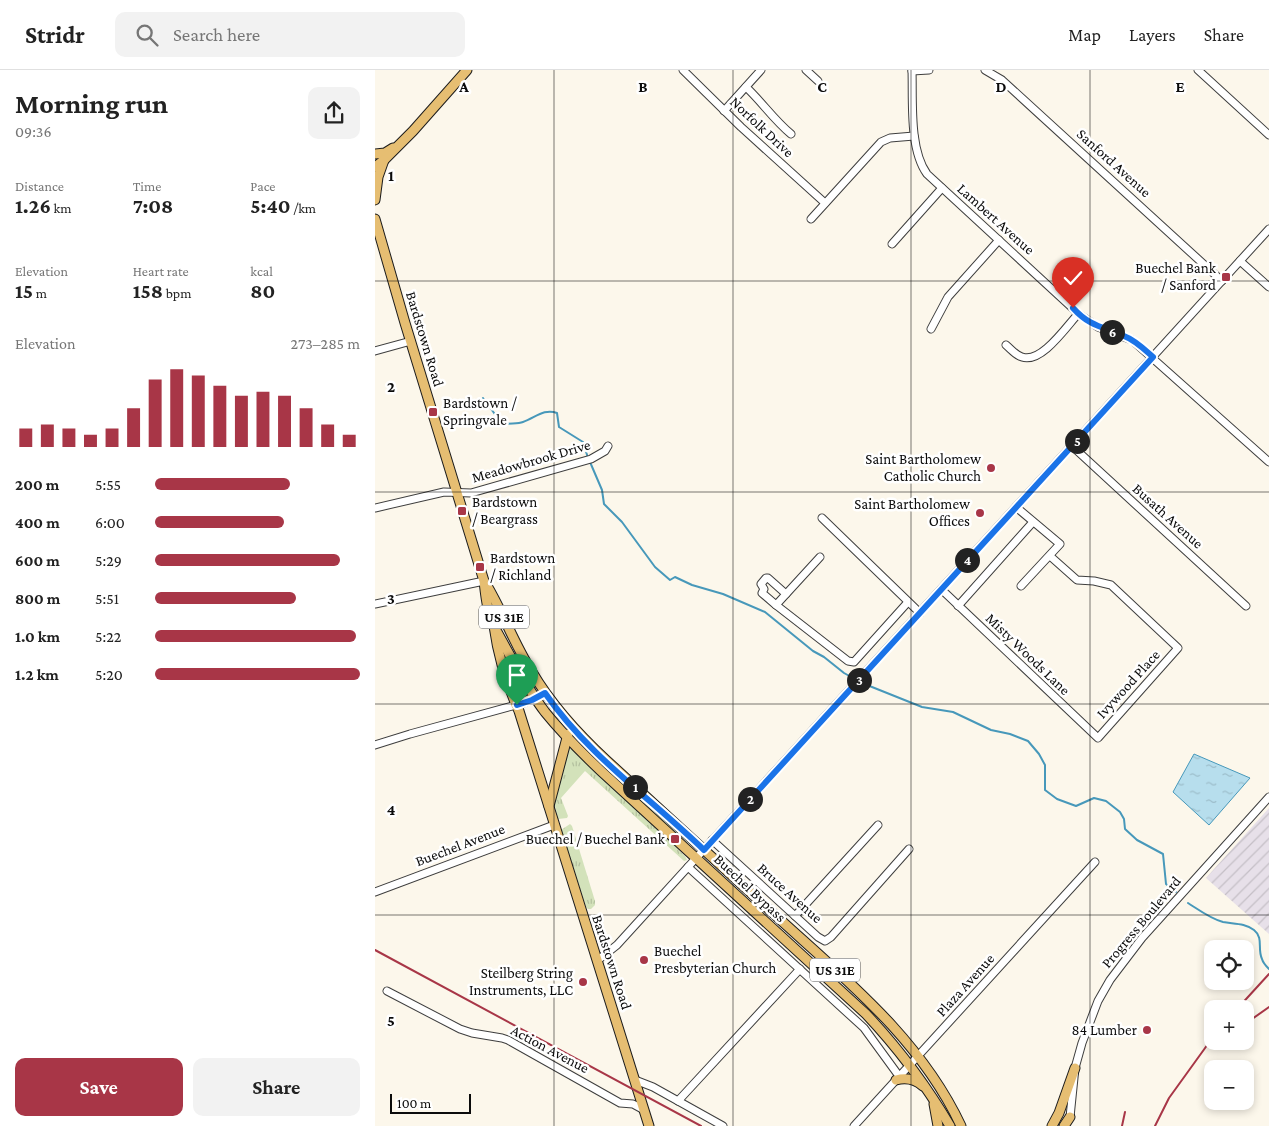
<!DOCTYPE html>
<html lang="en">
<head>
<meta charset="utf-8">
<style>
	:root { --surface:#fff; --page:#f2f2f2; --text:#222; --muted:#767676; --line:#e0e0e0; --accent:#a83647 }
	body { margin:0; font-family:"Crimson Pro",serif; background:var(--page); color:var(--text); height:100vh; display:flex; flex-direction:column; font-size:19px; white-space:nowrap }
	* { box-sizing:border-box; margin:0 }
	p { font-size:16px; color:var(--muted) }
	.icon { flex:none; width:28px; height:28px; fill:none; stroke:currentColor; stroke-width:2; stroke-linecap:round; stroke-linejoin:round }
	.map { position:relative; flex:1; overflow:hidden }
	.side { display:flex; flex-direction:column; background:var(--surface); width:375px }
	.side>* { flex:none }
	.buttons { position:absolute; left:829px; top:870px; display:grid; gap:10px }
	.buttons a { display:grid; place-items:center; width:50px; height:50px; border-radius:10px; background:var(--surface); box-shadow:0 2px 8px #0003; font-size:25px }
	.scale { position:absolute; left:15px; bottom:12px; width:81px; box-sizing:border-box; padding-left:5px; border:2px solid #0b0b0b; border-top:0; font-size:14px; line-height:18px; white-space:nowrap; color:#0b0b0b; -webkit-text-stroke:4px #fff; paint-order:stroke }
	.pin { position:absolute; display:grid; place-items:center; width:42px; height:42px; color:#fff; margin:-51px -21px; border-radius:50% 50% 50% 0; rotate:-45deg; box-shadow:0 0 5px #0007 }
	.pin .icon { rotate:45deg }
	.km { position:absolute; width:25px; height:25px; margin:-12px; border-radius:50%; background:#222; color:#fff; font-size:14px; line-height:25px; text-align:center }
	.round { display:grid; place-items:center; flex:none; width:52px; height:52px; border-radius:10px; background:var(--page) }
	.overview { display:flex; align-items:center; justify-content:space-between; height:85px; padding:0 15px }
	h1 { font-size:28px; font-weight:700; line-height:38px }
	.figures { display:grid; grid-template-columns:repeat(3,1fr); gap:8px; height:85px; padding:5px 15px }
	.figures div { display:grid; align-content:center }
	.figures b { font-size:21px; font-weight:700 }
	.figures small { font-size:14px; font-weight:400 }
	.figures p { font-size:14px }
	.chart { height:140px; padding:10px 15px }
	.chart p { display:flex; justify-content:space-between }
	.chart svg { width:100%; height:90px; margin-top:5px; stroke:var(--accent); stroke-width:6 }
	.primary-button { display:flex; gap:10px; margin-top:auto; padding:10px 15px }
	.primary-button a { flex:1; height:58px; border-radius:10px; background:var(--accent); color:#fff; font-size:20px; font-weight:700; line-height:58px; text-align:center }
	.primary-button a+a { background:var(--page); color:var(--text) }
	ul { padding:0 15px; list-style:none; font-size:16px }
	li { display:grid; grid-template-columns:80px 60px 1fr; align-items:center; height:38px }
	li i { height:12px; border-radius:6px; background:var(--accent) }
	header { display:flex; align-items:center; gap:30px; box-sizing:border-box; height:70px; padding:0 25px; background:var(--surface); border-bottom:1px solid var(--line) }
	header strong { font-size:24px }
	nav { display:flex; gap:28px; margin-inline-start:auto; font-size:18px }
	.search { width:350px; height:45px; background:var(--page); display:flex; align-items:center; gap:12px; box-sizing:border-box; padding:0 18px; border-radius:10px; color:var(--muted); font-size:19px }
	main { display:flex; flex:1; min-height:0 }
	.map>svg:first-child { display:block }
	.industrial { fill:url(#industrial-furrows) }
	.grass { fill:url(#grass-tufts) }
	.water { fill:url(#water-ripples); stroke:#4798ba }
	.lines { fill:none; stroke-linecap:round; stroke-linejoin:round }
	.stream { stroke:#4798ba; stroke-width:2 }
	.minor-casing { stroke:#3e3e3e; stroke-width:9 }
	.major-casing { stroke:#1c1c1c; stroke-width:11 }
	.minor { stroke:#fff; stroke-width:7 }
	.major { stroke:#e6be72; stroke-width:9 }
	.rail { stroke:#a83647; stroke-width:2 }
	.route-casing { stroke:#fff; stroke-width:10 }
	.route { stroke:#1a73e8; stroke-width:6 }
	.grid { fill:none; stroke:#0b0b0b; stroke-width:1; stroke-opacity:0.55 }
	.poi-dot { fill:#a83647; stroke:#fff; stroke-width:2 }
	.labels { text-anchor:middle; stroke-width:5; stroke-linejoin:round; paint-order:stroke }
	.shield { fill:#fff; stroke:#545454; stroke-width:1 }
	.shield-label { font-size:14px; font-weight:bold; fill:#0b0b0b }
	.street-label { font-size:15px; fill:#0b0b0b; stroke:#fff }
	.poi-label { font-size:15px; fill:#0b0b0b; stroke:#fff; text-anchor:end }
	.grid-label { font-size:16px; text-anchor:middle; font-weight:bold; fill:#0b0b0b; stroke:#fff; stroke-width:5; stroke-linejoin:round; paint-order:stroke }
</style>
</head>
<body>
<header>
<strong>Stridr</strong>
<div class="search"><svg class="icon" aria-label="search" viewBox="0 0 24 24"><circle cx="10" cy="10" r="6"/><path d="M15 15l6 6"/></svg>Search here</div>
<nav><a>Map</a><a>Layers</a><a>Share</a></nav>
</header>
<main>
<section class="side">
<div class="overview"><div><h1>Morning run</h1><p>09:36</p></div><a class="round"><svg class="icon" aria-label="share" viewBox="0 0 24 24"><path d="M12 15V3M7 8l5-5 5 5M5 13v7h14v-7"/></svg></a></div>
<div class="figures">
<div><p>Distance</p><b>1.26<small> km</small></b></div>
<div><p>Time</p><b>7:08</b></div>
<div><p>Pace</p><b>5:40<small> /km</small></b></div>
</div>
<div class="figures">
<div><p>Elevation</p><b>15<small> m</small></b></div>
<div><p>Heart rate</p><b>158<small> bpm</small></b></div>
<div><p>kcal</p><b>80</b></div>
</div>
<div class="chart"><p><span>Elevation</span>273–285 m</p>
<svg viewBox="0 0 160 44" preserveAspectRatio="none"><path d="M5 44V35M15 44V33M25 44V35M35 44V38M45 44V35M55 44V25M65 44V11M75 44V6M85 44V9M95 44V14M105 44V19M115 44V17M125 44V19M135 44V25M145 44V33M155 44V38"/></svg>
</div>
<ul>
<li><b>200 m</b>5:55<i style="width:66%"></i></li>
<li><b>400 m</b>6:00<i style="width:63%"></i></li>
<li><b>600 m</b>5:29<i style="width:90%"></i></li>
<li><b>800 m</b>5:51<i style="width:69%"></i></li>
<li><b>1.0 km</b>5:22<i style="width:98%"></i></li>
<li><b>1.2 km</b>5:20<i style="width:100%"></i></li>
</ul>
<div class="primary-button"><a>Save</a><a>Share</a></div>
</section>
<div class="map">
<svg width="894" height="1056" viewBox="0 0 894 1056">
	<defs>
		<pattern id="industrial-furrows" width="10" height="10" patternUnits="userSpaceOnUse" patternTransform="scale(1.25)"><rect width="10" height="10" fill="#e7e0e9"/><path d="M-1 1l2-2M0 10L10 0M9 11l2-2" fill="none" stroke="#c5bfc6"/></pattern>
		<pattern id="grass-tufts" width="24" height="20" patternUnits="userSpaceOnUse" patternTransform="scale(1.25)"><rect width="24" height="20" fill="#d3e2ba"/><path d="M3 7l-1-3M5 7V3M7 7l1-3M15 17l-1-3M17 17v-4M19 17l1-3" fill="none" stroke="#b4c19f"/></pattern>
		<pattern id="water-ripples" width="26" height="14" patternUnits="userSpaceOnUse" patternTransform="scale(1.25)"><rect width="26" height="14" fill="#b7deed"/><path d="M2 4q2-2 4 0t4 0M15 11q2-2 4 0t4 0" fill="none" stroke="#9cbdca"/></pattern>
	</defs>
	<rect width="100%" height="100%" fill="#fcf7eb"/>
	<polygon class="industrial" points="894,738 894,864 831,808"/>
	<g class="grass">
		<polygon points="128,583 151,621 151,625 147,628 142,628"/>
		<polygon points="194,679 198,679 310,786 312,790 309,791 210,701 186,728 193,746 192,748 183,749 179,732 191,683"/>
		<polygon points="221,686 317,774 318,777 265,731 251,721 219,688 218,687"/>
		<polygon points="195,754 197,756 220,831 220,835 216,839 213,839 211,837 186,760"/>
	</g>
	<polygon class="water" points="819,684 875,708 834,755 798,722"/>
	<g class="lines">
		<g class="stream">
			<path d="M108 328 122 347 131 354C136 353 143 354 148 352 160 348 169 338 182 343L184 357 208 372 213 388"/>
			<polyline points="215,392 227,420 229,434 247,452 280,497 295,510 300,507 317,515 348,524 390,542 438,581 449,587 469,603 487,613 547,637 578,642 616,660 635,664 653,671 664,684 670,695 670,720 682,729 701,736 719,728 731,731 745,742 749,749 750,759 762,770 788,784 791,814 801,822"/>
			<path d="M813 833C824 840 836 849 848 852 859 854 870 853 879 860 889 868 882 879 887 889 888 893 891 896 894 899"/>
		</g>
		<defs>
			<g id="minor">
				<polyline points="308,0 366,57 450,133"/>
				<polyline points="431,0 443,11"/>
				<path d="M537 0C538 31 534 79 552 104L705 245 723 257 757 270 894 392"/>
				<polyline points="610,0 627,10 847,211"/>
				<polyline points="823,0 894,65"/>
				<polyline points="537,1 554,0"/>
				<path d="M371 17C387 32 399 50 416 64"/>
				<polyline points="349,41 386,0"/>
				<polyline points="436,149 506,72 515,68 539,66"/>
				<polyline points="517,174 567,118"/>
				<polyline points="865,191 894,217"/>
				<polyline points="556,259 573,227 624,170"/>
				<path d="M631 275C636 279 640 285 647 287 666 294 691 257 703 244"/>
				<polyline points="0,281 36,271"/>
				<polyline points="697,376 871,536"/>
				<polyline points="641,437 685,474 646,516"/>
				<polyline points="0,438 69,422 96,423 216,389 230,381 233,376"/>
				<polyline points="447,448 545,543"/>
				<polyline points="445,487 401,535 473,591 479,592 533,532"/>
				<polyline points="566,519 723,668 803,578 736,515 719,511 702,510 675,486"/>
				<polyline points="0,534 109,511"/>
				<polyline points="401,535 387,523 389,519 386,514 391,508 393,508 411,524"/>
				<polyline points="583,536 658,452"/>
				<polyline points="0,675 35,664 141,635"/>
				<polyline points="337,770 443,867 450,871 456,867 534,779"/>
				<polyline points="313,797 489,958 524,1006"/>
				<polyline points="0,822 179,755"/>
				<polyline points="420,846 503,755"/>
				<polyline points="223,890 242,875 894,159"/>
				<polyline points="12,921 85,959 97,963 127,968 133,970 245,1033 258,1034 269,1040"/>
				<polyline points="260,1010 278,1017 348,1056"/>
				<polyline points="303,1031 425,899"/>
				<polyline points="695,1047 700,998 707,973 723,931 735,910 767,868 894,727"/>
				<polyline points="479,1056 720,792"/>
			</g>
			<g id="major">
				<polyline points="0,84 10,83 18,78"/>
				<polyline points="0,97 9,90 38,61 92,0"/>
				<polyline points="0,130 3,107 9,90"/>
				<path d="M0 149 30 253 109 511C110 520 111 530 113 538 115 544 118 550 119 556 123 585 132 615 144 641L274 1056"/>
				<path d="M111 514C128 542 139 574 157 602 177 636 203 664 231 690 287 741 343 793 399 844 469 908 545 968 586 1056"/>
				<path d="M122 562C137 589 151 617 170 642 187 663 206 682 226 701L491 944C523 978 551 1015 575 1056"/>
				<polyline points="141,635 164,626"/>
				<polyline points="174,736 193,664"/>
				<path d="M521 1010C532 1007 540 1009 548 1016"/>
				<polyline points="559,1034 563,1056"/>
				<polyline points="677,1056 684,1043 700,998"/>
				<polyline points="689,1056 695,1047"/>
			</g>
		</defs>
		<use href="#minor" class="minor-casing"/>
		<use href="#major" class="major-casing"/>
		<use href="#minor" class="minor"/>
		<use href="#major" class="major"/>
		<g class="rail">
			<polyline points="0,880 326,1056"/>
			<polyline points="862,939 894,904"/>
			<polyline points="870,954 894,937"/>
			<polyline points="747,1056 750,1042"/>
			<polyline points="780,1056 794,1028 838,967"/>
		</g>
	</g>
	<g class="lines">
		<defs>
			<path id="route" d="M142 635 157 630 170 623C212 684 276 729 329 780L778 287C769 279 760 270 749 266 729 257 715 257 698 238"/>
		</defs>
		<use href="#route" class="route-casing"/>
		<use href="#route" class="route"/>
	</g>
	<path class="grid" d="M179 0V1056M358 0V1056M536 0V1056M715 0V1056M0 211H894M0 422H894M0 634H894M0 845H894"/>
	<g class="poi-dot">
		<rect x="846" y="202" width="10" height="10" rx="2.5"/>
		<rect x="53" y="337" width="10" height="10" rx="2.5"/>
		<circle cx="616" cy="398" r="5"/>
		<rect x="82" y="436" width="10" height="10" rx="2.5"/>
		<circle cx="605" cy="443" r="5"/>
		<rect x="100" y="492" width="10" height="10" rx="2.5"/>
		<rect x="295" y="764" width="10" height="10" rx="2.5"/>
		<circle cx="269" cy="890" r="5"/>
		<circle cx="208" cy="912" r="5"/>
		<circle cx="772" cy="960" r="5"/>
	</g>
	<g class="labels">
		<g class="shield">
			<rect x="104" y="535.5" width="50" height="23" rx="4"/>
			<rect x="435" y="888.5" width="50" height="23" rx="4"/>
		</g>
		<g class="shield-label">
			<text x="129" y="552">US 31E</text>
			<text x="460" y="905">US 31E</text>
		</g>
		<g class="street-label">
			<text transform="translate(387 57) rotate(43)" y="5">Norfolk Drive</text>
			<text transform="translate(739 93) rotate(42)" y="5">Sanford Avenue</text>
			<text transform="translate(621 149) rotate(42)" y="5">Lambert Avenue</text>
			<text transform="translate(50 269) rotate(73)" y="5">Bardstown Road</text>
			<text transform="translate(156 391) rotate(-16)" y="5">Meadowbrook Drive</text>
			<text transform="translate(793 446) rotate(42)" y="5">Busath Avenue</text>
			<text transform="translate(653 584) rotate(44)" y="5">Misty Woods Lane</text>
			<text transform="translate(753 614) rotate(-48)" y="5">Ivywood Place</text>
			<text transform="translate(85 775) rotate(-21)" y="5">Buechel Avenue</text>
			<text transform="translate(375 818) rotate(43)" y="5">Buechel Bypass</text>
			<text transform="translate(415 823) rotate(42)" y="5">Bruce Avenue</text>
			<text transform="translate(766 852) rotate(-50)" y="5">Progress Boulevard</text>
			<text transform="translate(237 892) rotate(72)" y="5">Bardstown Road</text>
			<text transform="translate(590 915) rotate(-48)" y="5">Plaza Avenue</text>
			<text transform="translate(175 979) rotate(28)" y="5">Action Avenue</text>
		</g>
		<g class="poi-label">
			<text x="841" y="203">Buechel Bank<tspan x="841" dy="17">/ Sanford</tspan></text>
			<text x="68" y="338" text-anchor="start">Bardstown /<tspan x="68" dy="17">Springvale</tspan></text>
			<text x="606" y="394">Saint Bartholomew<tspan x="606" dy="17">Catholic Church</tspan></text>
			<text x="97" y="437" text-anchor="start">Bardstown<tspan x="97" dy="17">/ Beargrass</tspan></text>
			<text x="595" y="439">Saint Bartholomew<tspan x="595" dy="17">Offices</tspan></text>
			<text x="115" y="493" text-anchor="start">Bardstown<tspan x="115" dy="17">/ Richland</tspan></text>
			<text x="290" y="774">Buechel / Buechel Bank</text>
			<text x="279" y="886" text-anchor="start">Buechel<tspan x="279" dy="17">Presbyterian Church</tspan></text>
			<text x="198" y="908">Steilberg String<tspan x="198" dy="17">Instruments, LLC</tspan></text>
			<text x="762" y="965">84 Lumber</text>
		</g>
	</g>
	<g class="grid-label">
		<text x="89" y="22">A</text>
		<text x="268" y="22">B</text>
		<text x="447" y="22">C</text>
		<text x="626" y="22">D</text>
		<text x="805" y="22">E</text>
		<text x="16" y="111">1</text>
		<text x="16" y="322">2</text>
		<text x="16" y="534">3</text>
		<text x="16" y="745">4</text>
		<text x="16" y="956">5</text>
	</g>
</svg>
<div class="buttons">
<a><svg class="icon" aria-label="locate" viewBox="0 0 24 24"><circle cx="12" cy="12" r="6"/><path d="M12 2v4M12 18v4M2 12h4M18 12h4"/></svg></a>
<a>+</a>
<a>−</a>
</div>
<div class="scale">100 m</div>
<div class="pin" style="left:142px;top:635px;background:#1e9e55"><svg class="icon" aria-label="arrive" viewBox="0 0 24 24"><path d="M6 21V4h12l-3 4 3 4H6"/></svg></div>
<div class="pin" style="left:698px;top:238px;background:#d93025"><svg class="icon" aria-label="check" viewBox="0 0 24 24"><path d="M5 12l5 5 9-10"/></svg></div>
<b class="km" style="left:260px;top:717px">1</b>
<b class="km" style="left:375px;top:729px">2</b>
<b class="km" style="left:484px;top:610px">3</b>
<b class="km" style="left:592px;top:490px">4</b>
<b class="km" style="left:702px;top:371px">5</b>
<b class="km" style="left:737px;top:262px">6</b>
</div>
</main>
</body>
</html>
